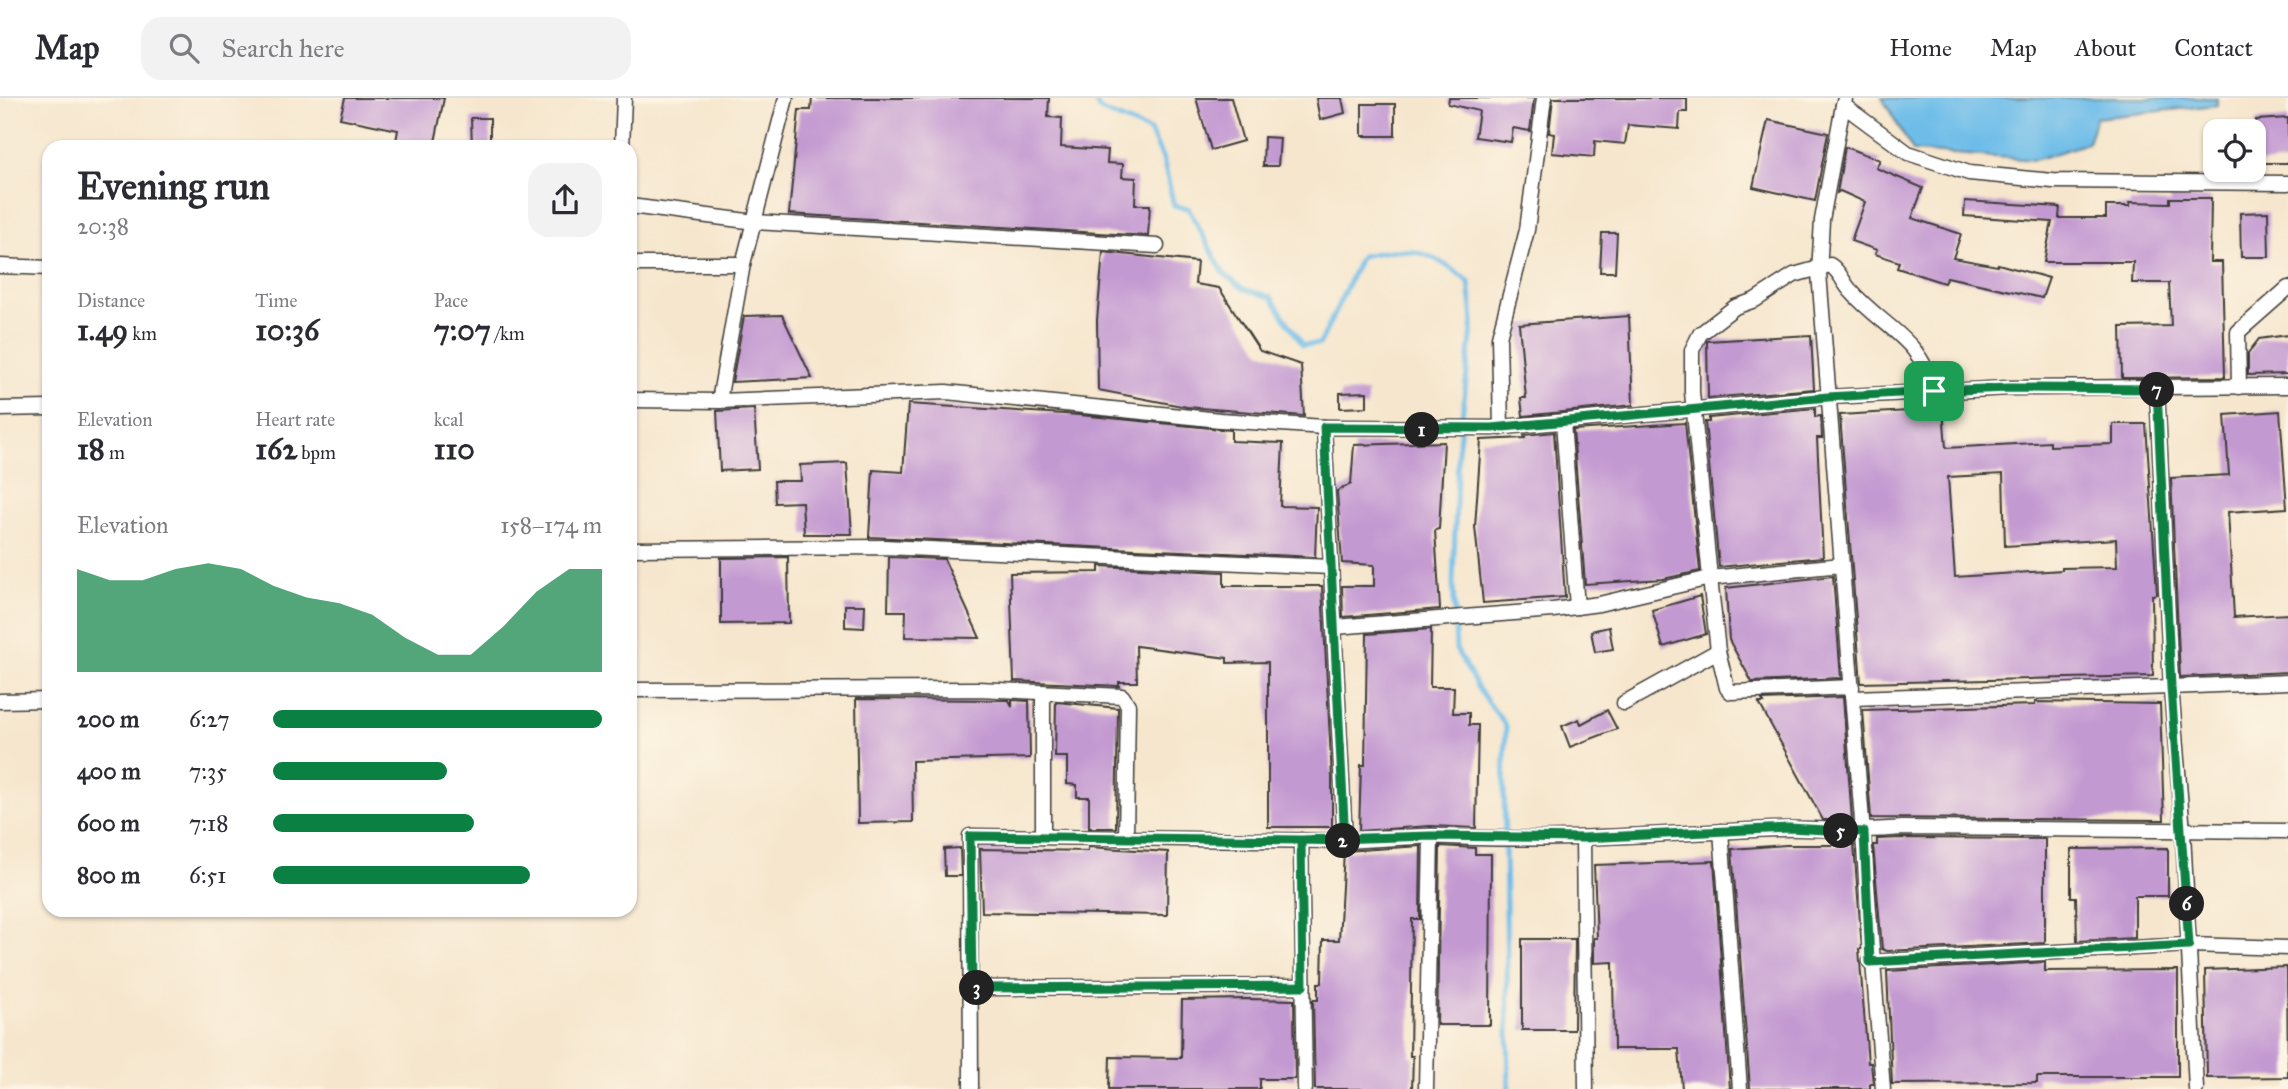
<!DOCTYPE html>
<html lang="en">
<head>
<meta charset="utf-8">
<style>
	:root { --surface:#fff; --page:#f2f2f3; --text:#2b2b33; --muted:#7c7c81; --line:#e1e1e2; --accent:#0b8043 }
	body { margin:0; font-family:"IM FELL Great Primer",serif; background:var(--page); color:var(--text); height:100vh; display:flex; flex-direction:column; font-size:26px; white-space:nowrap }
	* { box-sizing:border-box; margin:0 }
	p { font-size:23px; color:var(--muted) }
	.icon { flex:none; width:38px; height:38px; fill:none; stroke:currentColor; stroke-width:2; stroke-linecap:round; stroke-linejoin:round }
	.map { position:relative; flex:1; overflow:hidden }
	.panel { position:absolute; left:42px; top:42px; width:595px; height:777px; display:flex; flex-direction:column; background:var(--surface); border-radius:21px; box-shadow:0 2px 5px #0004 }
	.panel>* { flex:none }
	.controls { position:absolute; left:2203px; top:21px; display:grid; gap:14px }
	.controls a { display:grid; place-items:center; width:63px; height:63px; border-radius:14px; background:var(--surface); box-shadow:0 2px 5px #0004; font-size:35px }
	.pin { position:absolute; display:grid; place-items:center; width:60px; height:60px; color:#fff; margin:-30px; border-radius:14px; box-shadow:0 4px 10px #0006 }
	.km { position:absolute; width:35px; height:35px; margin:-18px; border-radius:50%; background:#222; color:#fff; font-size:19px; line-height:35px; text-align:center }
	.round { display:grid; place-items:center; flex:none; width:74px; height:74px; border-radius:21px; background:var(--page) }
	.summary { display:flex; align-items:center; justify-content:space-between; height:119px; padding:0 35px }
	h1 { font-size:38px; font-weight:700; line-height:52px }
	.stats { display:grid; grid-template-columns:repeat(3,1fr); gap:10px; height:119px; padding:7px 35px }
	.stats div { display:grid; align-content:center }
	.stats b { font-size:30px; font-weight:700 }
	.stats small { font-size:19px; font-weight:400 }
	.stats p { font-size:19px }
	.chart { height:196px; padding:14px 35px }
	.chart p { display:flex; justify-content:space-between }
	.chart svg { width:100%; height:126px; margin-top:7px; fill:var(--accent); opacity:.7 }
	ul { padding:0 35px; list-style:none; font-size:23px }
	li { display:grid; grid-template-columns:112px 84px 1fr; align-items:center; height:52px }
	li i { height:18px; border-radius:9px; background:var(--accent) }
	header { display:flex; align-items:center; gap:42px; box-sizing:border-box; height:98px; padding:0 35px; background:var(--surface); border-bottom:2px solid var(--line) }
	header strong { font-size:33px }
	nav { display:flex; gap:38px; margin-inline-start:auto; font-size:24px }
	.search { width:490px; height:63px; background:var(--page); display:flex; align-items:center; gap:18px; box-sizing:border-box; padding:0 24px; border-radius:21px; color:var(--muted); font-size:26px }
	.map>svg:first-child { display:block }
	.water { fill:#6ebde9; stroke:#456c82; stroke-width:2 }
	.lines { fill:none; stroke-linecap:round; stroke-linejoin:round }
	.stream { stroke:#6ebde9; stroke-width:5 }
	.building { fill:#c399d1; fill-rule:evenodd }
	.street-casing { stroke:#3d3a37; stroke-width:17 }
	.street { stroke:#fff; stroke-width:14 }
	.route-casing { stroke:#fff; stroke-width:14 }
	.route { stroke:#0b8043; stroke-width:9 }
</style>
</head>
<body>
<header>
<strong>Map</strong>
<div class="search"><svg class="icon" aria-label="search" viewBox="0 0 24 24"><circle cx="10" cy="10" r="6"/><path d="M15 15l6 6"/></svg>Search here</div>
<nav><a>Home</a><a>Map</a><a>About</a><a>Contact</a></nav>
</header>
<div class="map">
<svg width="2288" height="991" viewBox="0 0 2288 991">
	<rect width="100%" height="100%" fill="#fcf5e5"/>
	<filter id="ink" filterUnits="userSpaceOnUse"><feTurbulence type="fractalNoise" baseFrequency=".0143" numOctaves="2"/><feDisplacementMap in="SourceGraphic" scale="14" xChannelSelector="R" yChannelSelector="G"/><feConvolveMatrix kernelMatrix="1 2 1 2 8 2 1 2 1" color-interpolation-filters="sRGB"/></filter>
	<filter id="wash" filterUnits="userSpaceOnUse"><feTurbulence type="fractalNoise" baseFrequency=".00686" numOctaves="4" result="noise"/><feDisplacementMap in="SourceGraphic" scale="28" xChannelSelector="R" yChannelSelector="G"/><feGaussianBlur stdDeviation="1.57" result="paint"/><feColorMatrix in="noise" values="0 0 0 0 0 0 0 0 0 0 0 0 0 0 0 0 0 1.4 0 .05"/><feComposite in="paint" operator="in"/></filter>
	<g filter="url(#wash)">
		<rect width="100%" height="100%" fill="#f6e6cd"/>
		<polygon class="water" points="1882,0 2217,0 2217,7 2096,20 2088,45 2035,62 1913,53"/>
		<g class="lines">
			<path class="stream" d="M1093 0 1100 12 1150 33 1163 61 1174 108 1188 110 1224 176 1244 191 1271 199 1303 247 1320 246 1361 158C1412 147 1428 152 1469 184L1473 222 1458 353 1453 484 1456 551 1479 592 1506 628 1504 689 1509 991"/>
		</g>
		<g id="blocks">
			<g class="building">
				<polygon points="345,0 444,0 434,49 395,49 398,32 340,20"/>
				<polygon points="812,0 1049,0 1048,19 1062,20 1061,49 1108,52 1107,65 1123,66 1122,79 1136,80 1135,107 1150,107 1148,138 789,116 799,12 811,12"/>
				<polygon points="1196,0 1231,0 1243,43 1211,52"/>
				<polygon points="1316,0 1342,0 1345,15 1320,22"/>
				<polygon points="1449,0 1534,0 1530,33 1513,30 1511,44 1475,39 1479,13 1448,6"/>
				<polygon points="1553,0 1687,0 1687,14 1680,14 1679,31 1628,27 1625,46 1595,43 1594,59 1552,55 1554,36 1549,35"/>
				<rect x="1362" y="6" width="33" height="32"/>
				<polygon points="471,20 490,20 490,49 472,49"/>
				<polygon points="2288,20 2288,65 2257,65 2256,22"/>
				<polygon points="1768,22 1828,35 1815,103 1753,89"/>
				<polygon points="1264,39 1280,40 1278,68 1263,68"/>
				<polygon points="1845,49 1880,62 1876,70 1923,90 1912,120 1961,136 1953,160 1997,168 1998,166 2049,180 2042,200 1947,179 1944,185 1897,170 1899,164 1875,156 1877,152 1851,143 1865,104 1840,93 1837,95"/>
				<polygon points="2170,100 2211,100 2210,164 2222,164 2225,279 2122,280 2121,229 2171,228 2169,185 2132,185 2133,164 2044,164 2052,124 1964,118 1965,103 2060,109 2059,120 2106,120 2106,108 2130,108 2130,104 2170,105"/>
				<polygon points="2268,114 2269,159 2241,159 2240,115"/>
				<polygon points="1602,135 1617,135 1615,174 1600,174"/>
				<polygon points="1103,154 1197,164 1195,186 1219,190 1260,253 1301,267 1304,318 1187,309 1098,292 1097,222"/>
				<polygon points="782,217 812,280 732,284 744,218"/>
				<polygon points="1629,218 1633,307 1523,318 1521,300 1526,300 1519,226"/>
				<polygon points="1811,237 1814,291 1708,300 1707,243"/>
				<polygon points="2288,237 2288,276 2248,277 2248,255 2259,241"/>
				<polygon points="1367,294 1367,309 1340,310 1340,295"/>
				<polygon points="908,306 1080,317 1231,332 1231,343 1283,345 1280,408 1317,409 1315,459 869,439 873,372 903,374"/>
				<polygon points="1815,310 1815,319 1821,318 1822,340 1817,340 1823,459 1719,469 1705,324 1709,324 1709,320"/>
				<polygon points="754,311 758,371 720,373 717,313"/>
				<path d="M1943 311 1946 350 2050 344V348L2113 346V326H2146L2157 496 2152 497 2153 578 1861 585 1840 317ZM2003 376 2005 448 2116 441 2117 469 2062 470V472L1955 479 1948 379Z"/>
				<polygon points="2280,313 2287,410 2228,414 2234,519 2288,516 2288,574 2180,579 2171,380 2229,377 2225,317"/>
				<polygon points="1685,325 1700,473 1663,481 1585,486 1573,332"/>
				<polygon points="1554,334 1565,499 1483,505 1475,429 1481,342 1525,340 1524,337"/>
				<polygon points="1444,344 1439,431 1435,432 1440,511 1343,519 1342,488 1374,488 1374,467 1342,465 1337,393 1351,386 1354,347"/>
				<polygon points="847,365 852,436 804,436 802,404 775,405 774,383 801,383 800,367"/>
				<polygon points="788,459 789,525 721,526 721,460"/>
				<polygon points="889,459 944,461 980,540 905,539 906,513 888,513"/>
				<polygon points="1099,468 1224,474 1224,488 1322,488 1332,681 1332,729 1268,729 1268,564 1227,565 1227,560 1136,548 1137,584 1119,584 1119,588 1014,583 1010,475 1099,474"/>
				<polygon points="1833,478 1841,580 1752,584 1729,542 1726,490"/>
				<polygon points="1700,498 1706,536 1663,549 1652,512"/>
				<polygon points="845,507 865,507 864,530 845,529"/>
				<polygon points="1609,529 1613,551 1595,554 1591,533"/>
				<polygon points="1431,531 1430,589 1454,589 1453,615 1469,615 1469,627 1478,627 1476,730 1430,728 1359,733 1361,667 1365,667 1367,536"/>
				<polygon points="1843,599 1852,722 1823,722 1759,605 1764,605 1762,602"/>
				<polygon points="856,601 1009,602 1012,609 1012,602 1029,603 1030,660 912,663 913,724 858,725"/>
				<polygon points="1056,604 1118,610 1116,730 1089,730 1089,699 1077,699 1077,687 1067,686 1067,659 1055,659"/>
				<polygon points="2035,604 2160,606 2164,722 1871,720 1863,612 2035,607"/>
				<polygon points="1607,612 1617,631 1570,649 1562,628 1579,621 1581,626"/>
				<polygon points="1902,740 2045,741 2045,845 1887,853 1882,851 1873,747 1877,747 1877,741"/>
				<polygon points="1786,747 1854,747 1862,851 1859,851 1868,965 1871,965 1873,986 1870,986 1870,991 1750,991 1732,751"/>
				<polygon points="1421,748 1420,821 1412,821 1410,958 1413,958 1412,991 1315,991 1313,902 1318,902 1318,885 1322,885 1323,842 1339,842 1344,753"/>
				<polygon points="1440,748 1475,750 1475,756 1491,756 1490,927 1437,927"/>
				<polygon points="1088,749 1168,754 1167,817 982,814 980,751 1088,753"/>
				<polygon points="960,750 961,778 945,778 944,751"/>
				<polygon points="2168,750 2168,798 2135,798 2135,840 2077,843 2076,799 2071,799 2071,751"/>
				<polygon points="1714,763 1730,991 1682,991 1679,951 1614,951 1613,864 1594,865 1594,840 1597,840 1594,767"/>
				<polygon points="1522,841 1575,841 1574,932 1522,932"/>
				<polygon points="2045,864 2045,873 2178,872 2178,979 2037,979 2037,985 1892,986 1887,873"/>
				<polygon points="2287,869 2288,979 2207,980 2205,872"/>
				<polygon points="1249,901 1294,902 1295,981 1260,981 1260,991 1109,991 1110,959 1181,960 1182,902"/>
			</g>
		</g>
	</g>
	<g filter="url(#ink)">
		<use href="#blocks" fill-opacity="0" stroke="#3d3a37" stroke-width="2"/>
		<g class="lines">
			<defs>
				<g id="street">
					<polyline points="1845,1 1843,7 1908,55 1969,75 2053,83 2288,85"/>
					<polyline points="1843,7 1822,122 1819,175 1883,991"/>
					<polyline points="622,49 624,0"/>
					<polyline points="630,108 755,124 1157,148"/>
					<polyline points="630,166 743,166"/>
					<polyline points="0,168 49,170"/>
					<polyline points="2239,289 2238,234 2288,190"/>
					<polyline points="630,302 719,303 946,294 1220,322 1324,329"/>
					<polyline points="719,303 743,166 786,0"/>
					<polyline points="0,311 49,310"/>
					<polyline points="1563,324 1577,509"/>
					<polyline points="1501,330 1499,239 1527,132 1544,0"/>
					<polyline points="630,451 884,449 1331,469"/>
					<path d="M1842 467 1710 480 1692 294V252L1700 236 1735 209 1755 202 1794 177 1830 167C1840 173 1842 183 1850 192 1883 230 1921 240 1934 293"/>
					<polyline points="1335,529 1553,512 1599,506 1710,480 1718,553 1727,590 1731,594 1852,589"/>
					<polyline points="630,592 978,591 1122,598 1128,607 1126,740"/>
					<polyline points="1853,600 2171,589 2157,291"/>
					<polyline points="0,603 49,602"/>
					<polyline points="1624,605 1718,553"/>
					<polyline points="1721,733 1740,991"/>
					<polyline points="1431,738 1345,743 1324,329 1492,330 1828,299 2009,290 2288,288"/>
					<polyline points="1043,739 1043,594"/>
					<polyline points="1583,740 1586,991"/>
					<polyline points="1301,742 1305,991"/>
					<polyline points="1870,864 2189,847 2288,850"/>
					<polyline points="972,890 1303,888"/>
					<polyline points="971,991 970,738 1345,743"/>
					<path d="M1426 991 1431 738C1545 745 1660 736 1774 731 1817 729 1859 735 1902 730L2288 733"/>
					<polyline points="2196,991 2183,734 2171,589 2288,584"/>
				</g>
			</defs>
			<use href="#street" class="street-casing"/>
			<use href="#street" class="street"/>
		</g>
	</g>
	<g class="lines" filter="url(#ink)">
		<defs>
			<polyline id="route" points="1934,293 1828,299 1492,330 1324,329 1345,743 1301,742 1303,888 972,890 970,738 1301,742 1431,738 1583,740 1789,730 1864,734 1870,864 2189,847 2171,589 2157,291 2009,290 1934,293"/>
		</defs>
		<use href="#route" class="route-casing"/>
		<use href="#route" class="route"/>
	</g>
</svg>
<div class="controls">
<a><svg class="icon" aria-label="locate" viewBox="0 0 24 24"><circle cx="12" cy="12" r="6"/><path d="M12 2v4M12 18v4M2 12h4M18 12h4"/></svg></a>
</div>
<div class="pin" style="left:1934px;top:293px;background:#1e9e55"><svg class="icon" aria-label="arrive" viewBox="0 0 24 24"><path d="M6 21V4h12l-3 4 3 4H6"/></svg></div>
<b class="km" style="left:1422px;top:332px">1</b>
<b class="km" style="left:1343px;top:743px">2</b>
<b class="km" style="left:977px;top:890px">3</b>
<b class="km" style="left:1841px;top:733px">5</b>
<b class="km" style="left:2187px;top:806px">6</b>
<b class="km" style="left:2157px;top:292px">7</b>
<section class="panel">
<div class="summary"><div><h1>Evening run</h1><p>20:38</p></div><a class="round"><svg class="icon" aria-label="share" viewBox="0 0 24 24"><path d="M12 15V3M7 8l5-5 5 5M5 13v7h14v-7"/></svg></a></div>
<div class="stats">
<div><p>Distance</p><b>1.49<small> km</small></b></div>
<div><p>Time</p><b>10:36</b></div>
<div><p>Pace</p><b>7:07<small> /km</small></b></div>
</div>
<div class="stats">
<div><p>Elevation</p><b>18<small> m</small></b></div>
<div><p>Heart rate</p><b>162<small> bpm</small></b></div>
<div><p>kcal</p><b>110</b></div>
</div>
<div class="chart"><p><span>Elevation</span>158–174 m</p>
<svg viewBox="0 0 160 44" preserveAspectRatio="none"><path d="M0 44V8L10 12L20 12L30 8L40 6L50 8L60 14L70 18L80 20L90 24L100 32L110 38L120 38L130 28L140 16L150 8L160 8V44z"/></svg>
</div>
<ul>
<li><b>200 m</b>6:27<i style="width:100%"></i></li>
<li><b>400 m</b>7:35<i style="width:53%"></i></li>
<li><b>600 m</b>7:18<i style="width:61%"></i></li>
<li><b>800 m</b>6:51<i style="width:78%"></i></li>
</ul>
</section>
</div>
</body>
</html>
